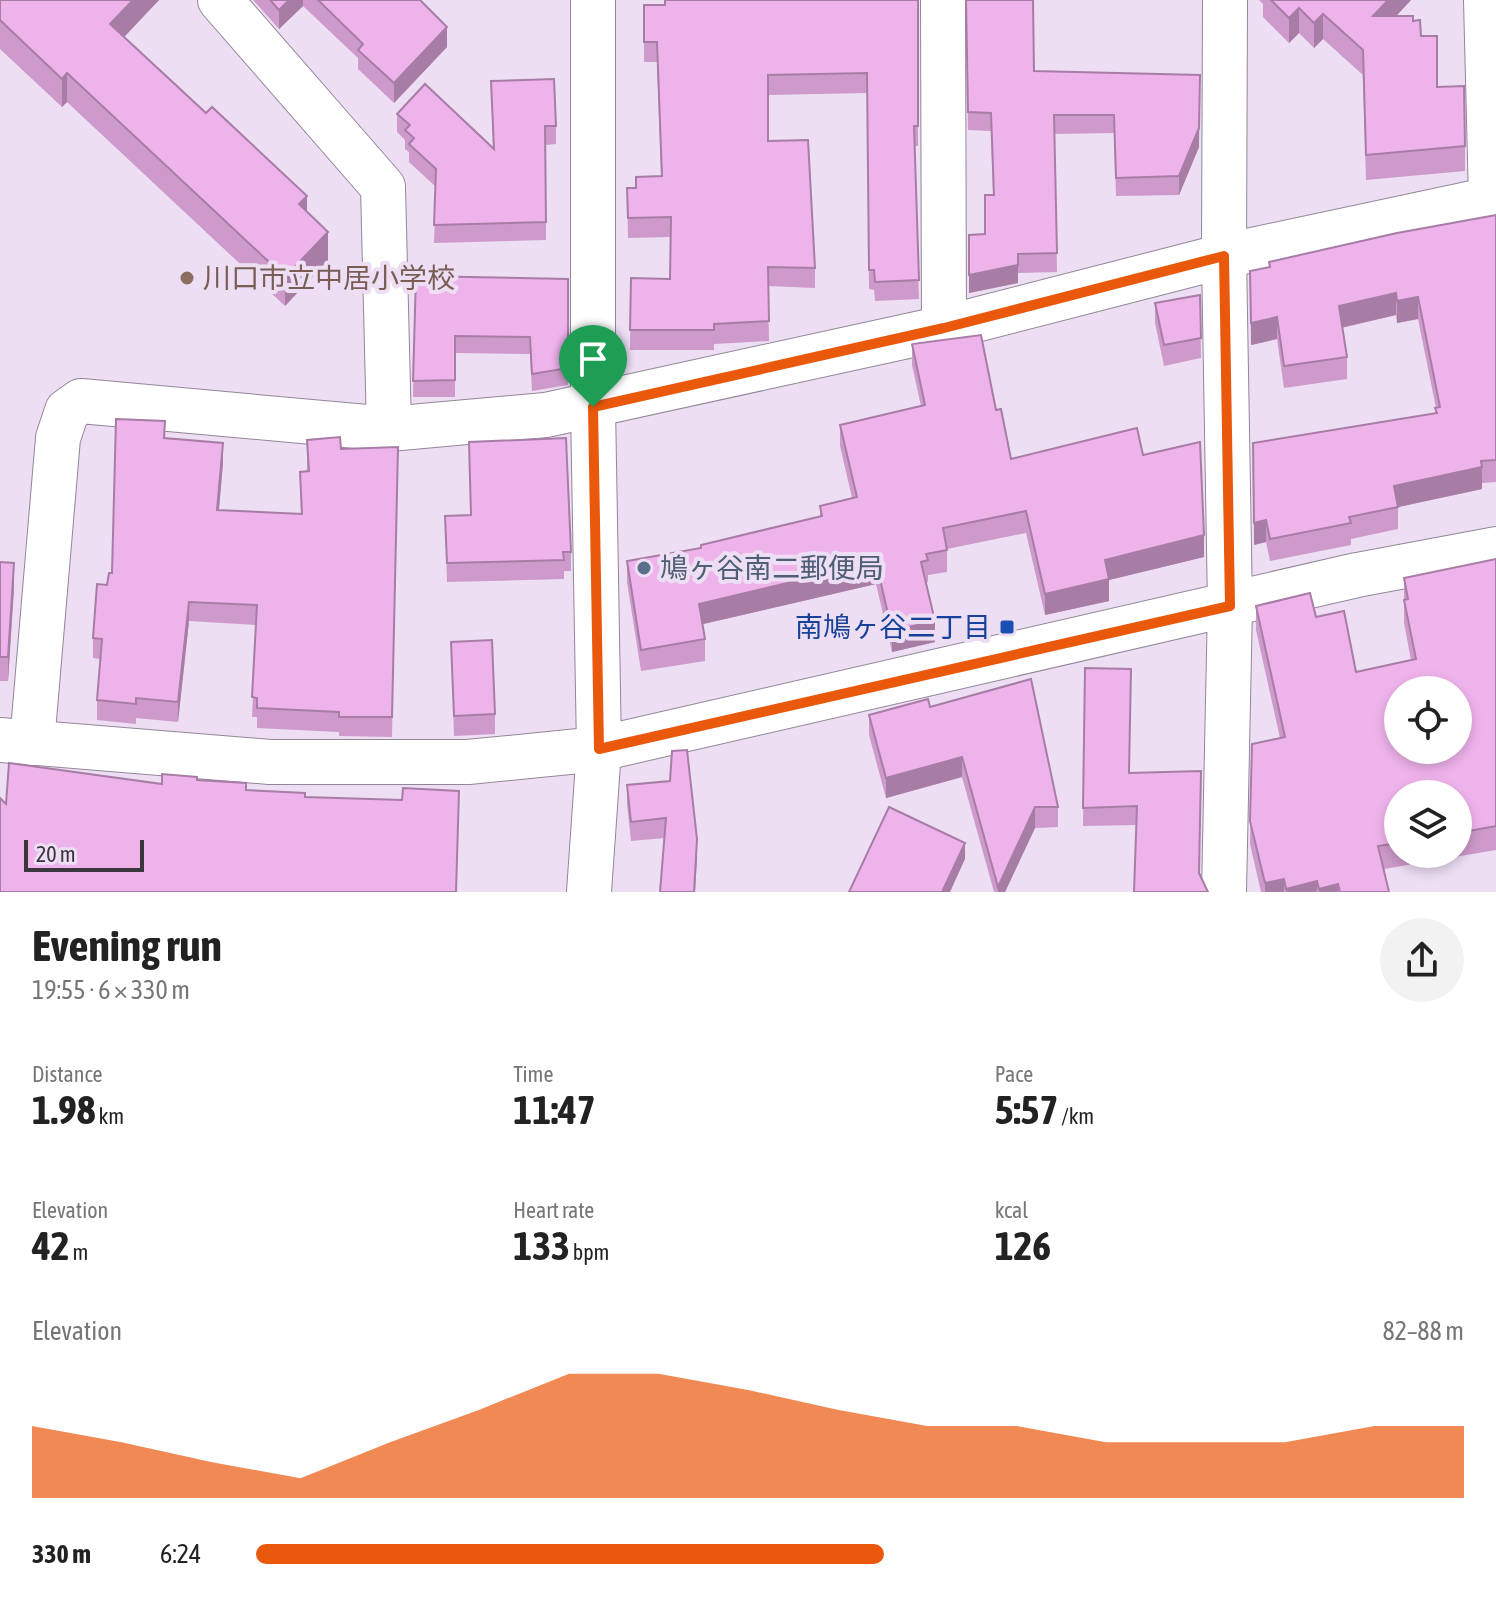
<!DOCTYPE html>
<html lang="en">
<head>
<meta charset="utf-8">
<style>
	:root { --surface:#fff; --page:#f2f2f2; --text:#222; --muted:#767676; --accent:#ea580c }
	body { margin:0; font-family:"Asap Condensed","Noto Sans JP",sans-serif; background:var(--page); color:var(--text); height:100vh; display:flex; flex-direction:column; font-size:30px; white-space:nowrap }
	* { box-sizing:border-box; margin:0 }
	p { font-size:26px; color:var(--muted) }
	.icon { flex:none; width:44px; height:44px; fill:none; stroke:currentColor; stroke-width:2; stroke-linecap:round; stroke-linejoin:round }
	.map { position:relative; height:892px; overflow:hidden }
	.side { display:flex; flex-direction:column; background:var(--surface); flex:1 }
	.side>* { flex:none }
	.tools { position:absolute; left:1384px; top:676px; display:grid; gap:16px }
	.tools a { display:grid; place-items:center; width:88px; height:88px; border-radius:50%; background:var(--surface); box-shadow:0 4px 12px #0003; font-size:40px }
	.scale { position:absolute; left:24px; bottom:20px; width:120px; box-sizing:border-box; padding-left:8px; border:4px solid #3b363e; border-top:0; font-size:22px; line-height:28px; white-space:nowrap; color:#3b363e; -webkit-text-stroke:6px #eddef4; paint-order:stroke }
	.pin { position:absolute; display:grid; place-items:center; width:68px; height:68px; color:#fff; margin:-82px -34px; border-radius:50% 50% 50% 0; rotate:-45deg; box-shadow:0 0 8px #0007 }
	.pin .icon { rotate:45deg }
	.round { display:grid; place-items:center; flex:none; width:84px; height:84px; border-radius:42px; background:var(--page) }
	.summary { display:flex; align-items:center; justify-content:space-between; height:136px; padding:0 32px }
	h1 { font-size:44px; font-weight:700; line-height:60px }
	.figures { display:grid; grid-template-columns:repeat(3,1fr); gap:12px; height:136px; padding:8px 32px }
	.figures div { display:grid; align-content:center }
	.figures b { font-size:40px; font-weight:700 }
	.figures small { font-size:22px; font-weight:400 }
	.figures p { font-size:22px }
	.chart { height:224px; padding:16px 32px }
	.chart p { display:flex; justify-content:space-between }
	.chart svg { width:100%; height:144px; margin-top:8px; fill:var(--accent); opacity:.7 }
	ul { padding:0 32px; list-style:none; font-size:26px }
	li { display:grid; grid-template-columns:128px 96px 1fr; align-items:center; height:60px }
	li i { height:20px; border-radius:10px; background:var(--accent) }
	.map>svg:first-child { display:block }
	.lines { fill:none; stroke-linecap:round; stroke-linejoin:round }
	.minor-casing { stroke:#938699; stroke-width:46 }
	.minor { stroke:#fff; stroke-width:44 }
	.wall { fill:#ce9acb; fill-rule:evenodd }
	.shaded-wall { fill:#a77da5 }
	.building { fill:#efb3ec; stroke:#a77da5; stroke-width:2; fill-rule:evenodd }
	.route-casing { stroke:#fff; stroke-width:16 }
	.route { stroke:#ea580c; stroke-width:10 }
	.education-dot { fill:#8d6e63; stroke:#eddef4; stroke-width:3 }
	.service-dot { fill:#5c6f8a; stroke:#eddef4; stroke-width:3 }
	.transit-dot { fill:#1a4fb4; stroke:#eddef4; stroke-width:3 }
	.labels { text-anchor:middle; stroke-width:8; stroke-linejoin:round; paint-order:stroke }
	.education-label { font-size:28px; fill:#785e54; stroke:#eddef4; text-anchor:start }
	.service-label { font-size:28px; fill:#4e5e75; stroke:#eddef4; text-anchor:start }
	.transit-label { font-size:28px; fill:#164399; stroke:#eddef4; text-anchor:end }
</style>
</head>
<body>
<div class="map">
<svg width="1496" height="892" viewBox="0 0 1496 892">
	<rect width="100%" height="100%" fill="#eddef4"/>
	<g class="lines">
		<defs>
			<g id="minor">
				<polyline points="220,0 383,187 389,429"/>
				<polyline points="943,0 944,328"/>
				<polyline points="1486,0 1491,199"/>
				<polyline points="0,740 270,762 468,762 599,749 1357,575 1496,549"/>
				<polyline points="32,743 58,438 67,411 81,401 389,429 546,415 944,328 1224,256 1496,198"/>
				<polyline points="589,892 599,749 593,407 593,0"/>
				<polyline points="1224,892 1230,606 1224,256 1225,0"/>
			</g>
		</defs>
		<use href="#minor" class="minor-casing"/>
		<use href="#minor" class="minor"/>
	</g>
	<g class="wall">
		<polygon points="0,0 159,0 124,37 307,212 328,260 285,306 67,102 62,107 0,49"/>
		<polygon points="253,0 420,0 447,47 394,103 358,69 358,58 303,6 279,29"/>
		<polygon points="918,0 918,146 914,146 919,299 875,301 874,290 869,289 867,93 768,95 768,141 815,268 815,288 768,286 769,341 714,344 714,350 630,350 631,278 670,279 671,237 628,238 627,188 636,188 661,176 657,62 644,62 644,5"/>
		<polygon points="966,0 1034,71 1199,147 1179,195 1116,196 1114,133 1054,134 1057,272 1018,273 1018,283 969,293 969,235 985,234 993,195 991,131 968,130"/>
		<polygon points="1259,0 1411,0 1396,16 1413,21 1421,36 1437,87 1465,146 1465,171 1366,180 1363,75 1323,39 1314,48 1299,33 1289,43 1263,17 1263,4"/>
		<polygon points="491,81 556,126 556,144 546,145 546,240 434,243 436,187 409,162 409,152 405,149 405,140 397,132 397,114 493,148"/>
		<polygon points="1496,215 1496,482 1482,483 1482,489 1398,507 1398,529 1351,539 1351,545 1270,561 1266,542 1254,545 1253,443 1435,413 1436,408 1418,319 1397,323 1396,315 1342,328 1347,357 1347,379 1284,388 1277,339 1251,345 1250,271 1269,267 1269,262"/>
		<polygon points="416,276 568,279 568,385 532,391 530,354 455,353 455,397 413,397"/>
		<polygon points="1200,295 1201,358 1164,366 1155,323 1155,303"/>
		<polygon points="912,344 996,410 1011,459 1143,455 1204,557 1109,580 1109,601 1045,615 1026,533 947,549 947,572 928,575 928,582 926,582 935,642 892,652 876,584 703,624 705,639 705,661 641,671 627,582 627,561 701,548 820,517 820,506 852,498 840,446 840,425 921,406 912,365"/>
		<polygon points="165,438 223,463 219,510 301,514 300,472 307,471 307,440 341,449 398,447 392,737 339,736 339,732 257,728 257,717 252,717 256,625 189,621 178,722 136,718 136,724 97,720 97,700 100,659 93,658 93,638 107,585"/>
		<polygon points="469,442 571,552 571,571 564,571 564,579 447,582 445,516 471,515"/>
		<path d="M1496 559V850L1384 869 1389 892H1261L1250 844 1252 744 1280 738 1256 630V606L1316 617 1356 672 1411 660 1404 623V578ZM1398 794H1458V854H1398Z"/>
		<polygon points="0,562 14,587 8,681 0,681"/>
		<polygon points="451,642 495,714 495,734 454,736"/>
		<polygon points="1085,668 1130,773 1201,771 1137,825 1083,826"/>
		<polygon points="930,707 1058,807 1058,827 1035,828 1005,892 994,892 962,777 886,798 869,735 869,715"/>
		<polygon points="670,781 697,858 665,838 631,841 627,804 627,785"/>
	</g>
	<g class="shaded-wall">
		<polygon points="133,0 159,0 110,52 110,24"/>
		<polygon points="289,0 303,0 303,6 279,29 279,10"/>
		<polygon points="1388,0 1411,0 1373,41 1373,16"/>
		<polygon points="1299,8 1299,33 1289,43 1289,18"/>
		<polygon points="1323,14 1323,39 1314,48 1314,23"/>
		<polygon points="447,27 447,47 394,103 394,83"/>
		<polygon points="67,73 67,102 62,107 62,79"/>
		<polygon points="1200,75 1199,147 1179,195 1179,176"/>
		<polygon points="307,196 307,224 299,204"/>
		<polygon points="328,232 328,260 285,306 285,277"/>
		<polygon points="1018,265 1018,283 969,293 969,275"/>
		<polygon points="1396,293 1396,315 1339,328 1339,306"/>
		<polygon points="1418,297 1418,319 1397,323 1397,301"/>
		<polygon points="1277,317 1277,339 1251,345 1251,323"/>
		<polygon points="223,443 223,463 217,530 217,510"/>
		<polygon points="1482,467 1482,489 1394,508 1394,486"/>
		<polygon points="1266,520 1266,542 1254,545 1254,523"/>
		<polygon points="1204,535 1204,557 1109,580 1109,601 1045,615 1045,594 1105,560"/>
		<polygon points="876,562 876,584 699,625 699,604"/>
		<polygon points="14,563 14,587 8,681 8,657"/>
		<polygon points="189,602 189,621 178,722 178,702"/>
		<polygon points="935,621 935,642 892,652 892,631"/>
		<polygon points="962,757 962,777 886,798 886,778"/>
		<polygon points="1035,807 1035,828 1005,892 998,892 998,887"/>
		<polygon points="697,839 697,858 695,892 694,892"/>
		<polygon points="965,843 965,859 950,892 942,892"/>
		<polygon points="1284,879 1284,892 1265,892 1265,883"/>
		<polygon points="1317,881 1317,892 1286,892 1286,889"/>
		<polygon points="1338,884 1338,892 1319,892 1319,889"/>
	</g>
	<g class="building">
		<polygon points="0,0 133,0 110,24 206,113 212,107 307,196 299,204 328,232 285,277 67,73 62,79 0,20"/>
		<polygon points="270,0 289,0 279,10"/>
		<polygon points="318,0 420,0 447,27 394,83 358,50 363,44"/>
		<polygon points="665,0 918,0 918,126 914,126 919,280 875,282 874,270 869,270 867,73 768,75 768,141 808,140 815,268 768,267 769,321 714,324 714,330 630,330 631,278 670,279 671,217 628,218 627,188 636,188 636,177 662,176 657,42 644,42 644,5 665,5"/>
		<polygon points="966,0 1033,0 1034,71 1200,75 1199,128 1179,176 1116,178 1114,115 1054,115 1057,253 1018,254 1018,265 969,275 969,235 985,234 985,195 994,195 991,113 968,112"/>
		<polygon points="1271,0 1388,0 1373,16 1413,16 1413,21 1420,20 1421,36 1437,36 1437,87 1464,86 1465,146 1366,155 1363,50 1323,14 1314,23 1299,8 1289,18"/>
		<polygon points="554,79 556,126 545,126 546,222 434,225 436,169 409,144 414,138 405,130 410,125 397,114 425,84 494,149 491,81"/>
		<polygon points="1496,215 1496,460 1481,461 1482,467 1394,486 1398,507 1349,517 1351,523 1270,539 1266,520 1254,523 1253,443 1437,413 1435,408 1440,407 1418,297 1397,301 1396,293 1339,306 1347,357 1284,366 1277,317 1251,323 1250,271 1270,267 1269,262 1397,233"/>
		<polygon points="416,276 568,279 568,368 532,374 530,337 455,336 455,380 413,381"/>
		<polygon points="1200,295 1201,338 1164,345 1155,303"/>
		<polygon points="981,335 996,410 1001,409 1011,459 1137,428 1143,455 1200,442 1204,535 1105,560 1109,579 1045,594 1026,511 943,528 947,550 926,554 928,560 921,562 935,621 892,631 876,562 699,604 705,639 641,650 627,561 701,548 701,545 822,516 820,506 857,497 840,425 925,405 912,344"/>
		<polygon points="116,419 165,421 164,438 223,443 217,510 302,514 300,472 309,471 307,440 340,437 341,449 398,447 392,717 339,717 339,712 257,708 257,698 252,697 257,605 189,602 178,702 136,698 136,704 97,700 102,639 93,638 97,584 107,585 109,573 112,573"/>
		<polygon points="566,438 571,552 563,552 564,560 447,563 445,516 471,515 469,442"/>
		<path d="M1496 559V826L1458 833V794H1398V843L1378 846 1389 892H1340L1338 884 1319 889 1317 881 1286 889 1284 879 1265 883 1250 821 1252 744 1285 737 1256 606 1310 593 1316 617 1344 611 1356 672 1416 659 1404 600 1408 599 1404 578ZM1398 690H1458V750H1398Z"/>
		<polygon points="0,562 14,563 8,657 0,657"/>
		<polygon points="492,640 495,714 454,716 451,642"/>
		<polygon points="1085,668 1131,669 1129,773 1201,771 1199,873 1208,892 1134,892 1137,806 1083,808"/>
		<polygon points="1031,679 1058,807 1035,807 998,887 962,757 886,778 869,715 928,699 930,707"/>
		<polygon points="687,750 697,839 694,892 660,892 666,818 631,822 627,785 670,781 672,751"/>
		<polygon points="9,763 162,784 162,774 197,777 197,780 246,783 246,790 305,793 305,797 402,800 403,788 459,791 456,892 0,892 0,798 6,804"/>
		<polygon points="889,807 965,843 942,892 849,892"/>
	</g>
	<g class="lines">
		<defs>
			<polygon id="route" points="1224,256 1230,606 599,749 593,407 944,328"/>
		</defs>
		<use href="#route" class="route-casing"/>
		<use href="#route" class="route"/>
	</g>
	<circle class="education-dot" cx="187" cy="278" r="8"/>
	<circle class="service-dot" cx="644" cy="568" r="8"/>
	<rect class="transit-dot" x="999" y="619" width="16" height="16" rx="4"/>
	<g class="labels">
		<g class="education-label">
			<text x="203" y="288">川口市立中居小学校</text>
		</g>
		<g class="service-label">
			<text x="660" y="578">鳩ヶ谷南二郵便局</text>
		</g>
		<g class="transit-label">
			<text x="991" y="637">南鳩ヶ谷二丁目</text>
		</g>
	</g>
</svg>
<div class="tools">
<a><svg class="icon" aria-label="locate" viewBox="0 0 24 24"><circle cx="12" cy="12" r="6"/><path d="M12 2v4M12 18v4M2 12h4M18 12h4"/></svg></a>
<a><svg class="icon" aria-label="layers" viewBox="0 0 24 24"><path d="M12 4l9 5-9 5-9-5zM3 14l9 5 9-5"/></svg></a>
</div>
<div class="scale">20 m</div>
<div class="pin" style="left:593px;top:407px;background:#1e9e55"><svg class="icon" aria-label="arrive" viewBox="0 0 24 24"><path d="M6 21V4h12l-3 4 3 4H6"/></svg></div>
</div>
<section class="side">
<div class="summary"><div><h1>Evening run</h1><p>19:55 · 6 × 330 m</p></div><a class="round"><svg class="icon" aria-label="share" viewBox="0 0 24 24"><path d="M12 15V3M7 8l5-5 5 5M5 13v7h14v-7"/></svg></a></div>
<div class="figures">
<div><p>Distance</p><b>1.98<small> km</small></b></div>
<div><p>Time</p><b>11:47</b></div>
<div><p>Pace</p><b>5:57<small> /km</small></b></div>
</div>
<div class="figures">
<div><p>Elevation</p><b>42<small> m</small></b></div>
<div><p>Heart rate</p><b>133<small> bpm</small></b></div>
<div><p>kcal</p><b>126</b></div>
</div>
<div class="chart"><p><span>Elevation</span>82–88 m</p>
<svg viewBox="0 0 160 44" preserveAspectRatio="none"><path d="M0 44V22L10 27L20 33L30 38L40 27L50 17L60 6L70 6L80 11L90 17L100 22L110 22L120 27L130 27L140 27L150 22L160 22V44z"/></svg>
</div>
<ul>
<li><b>330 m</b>6:24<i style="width:52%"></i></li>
</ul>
</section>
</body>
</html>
